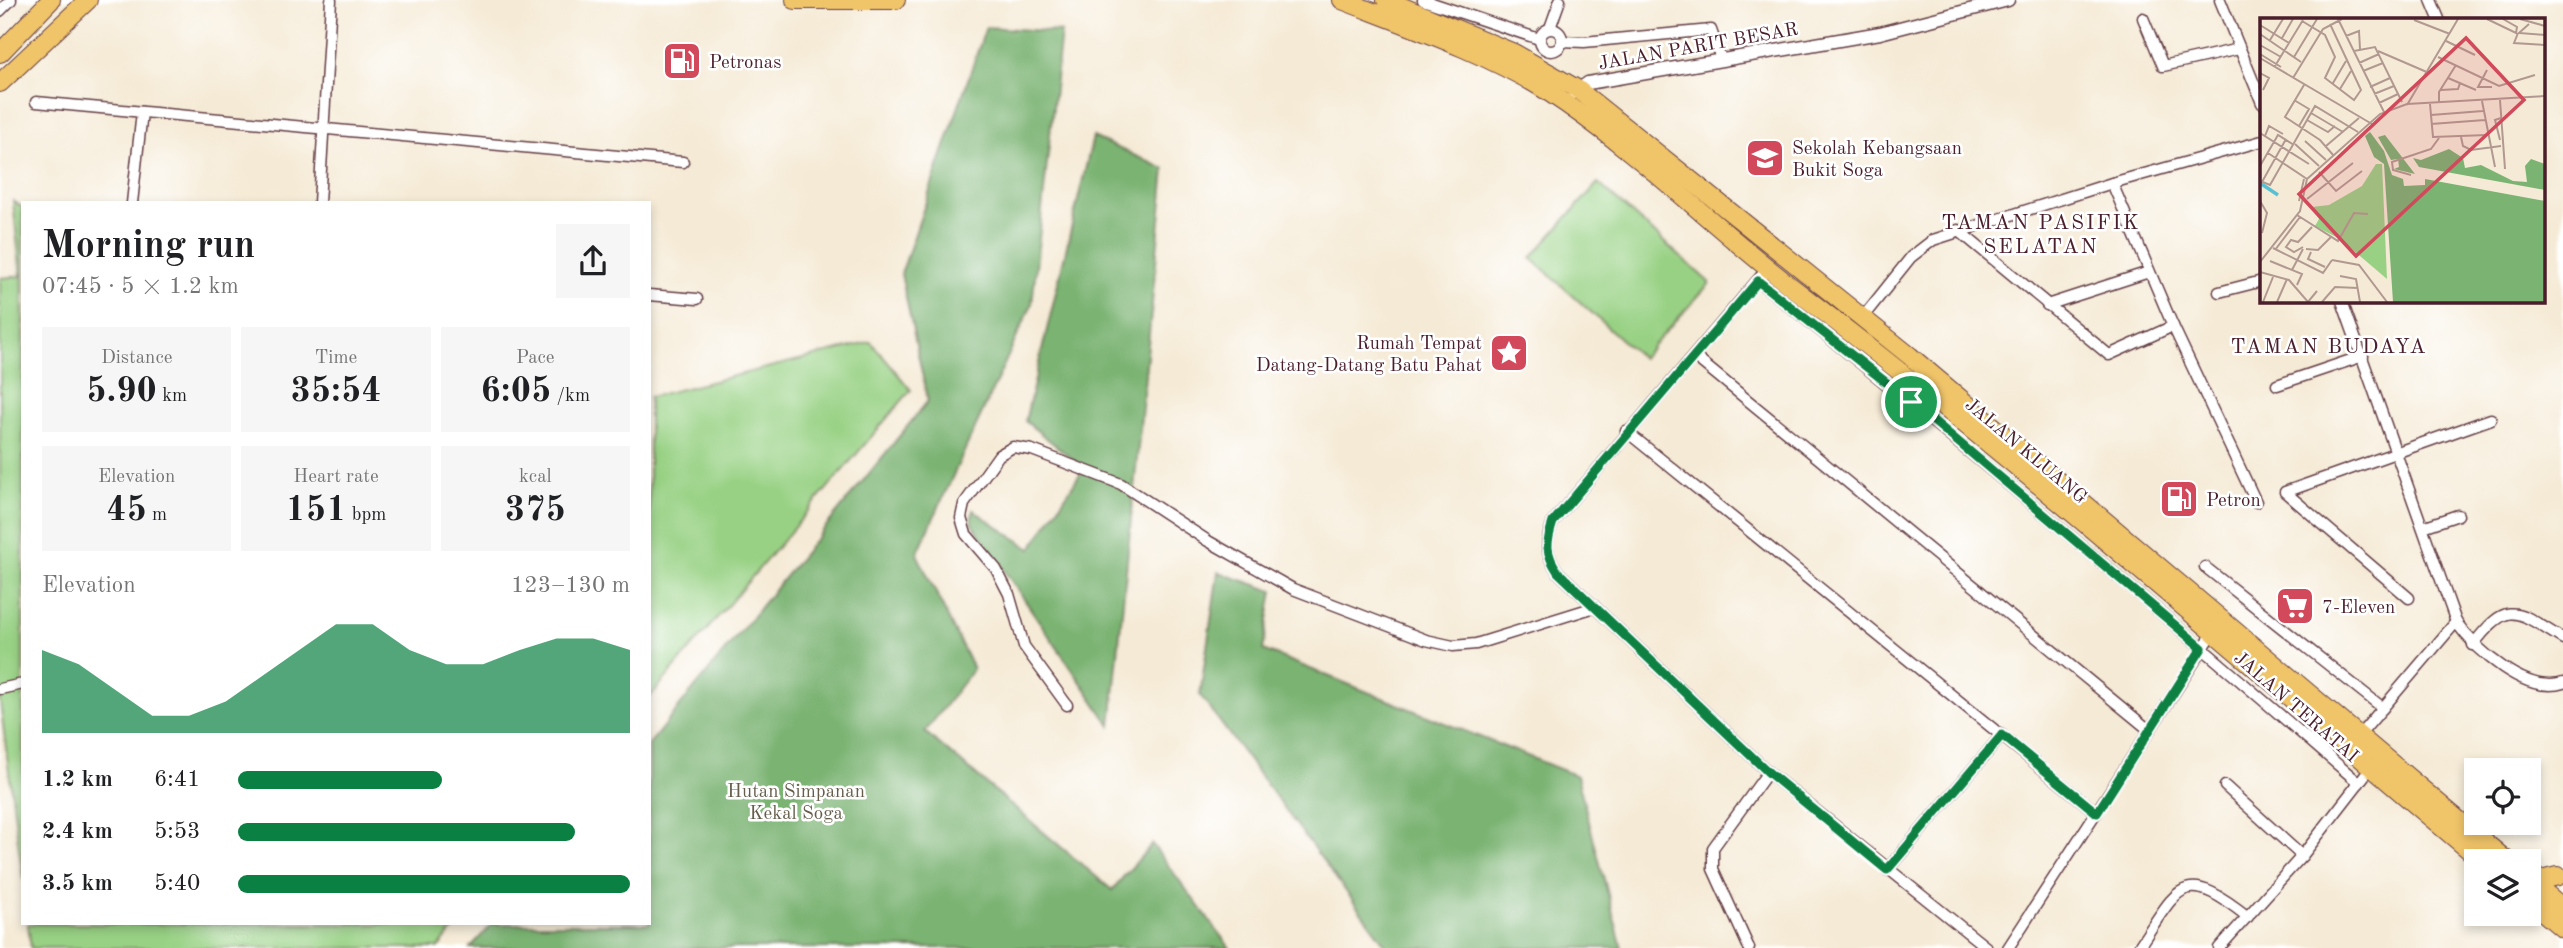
<!DOCTYPE html>
<html lang="en">
<head>
<meta charset="utf-8">
<style>
	:root { --surface:#fff; --page:#f6f6f6; --text:#202124; --muted:#757577; --accent:#0b8043 }
	body { margin:0; font-family:"Old Standard TT",serif; background:var(--page); color:var(--text); height:100vh; display:flex; flex-direction:column; font-size:26px; white-space:nowrap }
	* { box-sizing:border-box; margin:0 }
	p { font-size:23px; color:var(--muted) }
	.icon { flex:none; width:38px; height:38px; fill:none; stroke:currentColor; stroke-width:2; stroke-linecap:round; stroke-linejoin:round }
	.map { position:relative; flex:1; overflow:hidden }
	.details { position:absolute; left:21px; top:201px; width:630px; height:724px; display:flex; flex-direction:column; background:var(--surface); border-radius:0px; box-shadow:0 4px 10px #0003 }
	.details>* { flex:none }
	.tools { position:absolute; left:2464px; top:758px; display:grid; gap:14px }
	.tools a { display:grid; place-items:center; width:77px; height:77px; border-radius:0px; background:var(--surface); box-shadow:0 4px 10px #0003; font-size:35px }
	.pin { position:absolute; display:grid; place-items:center; width:60px; height:60px; color:#fff; margin:-30px; border:4px solid #fff; border-radius:50%; box-shadow:0 2px 7px #0007 }
	.round { display:grid; place-items:center; flex:none; width:74px; height:74px; border-radius:0px; background:var(--page) }
	.head { display:flex; align-items:center; justify-content:space-between; height:119px; padding:0 21px }
	h1 { font-size:38px; font-weight:700; line-height:52px }
	.metrics { display:grid; grid-template-columns:repeat(3,1fr); gap:10px; height:119px; padding:7px 21px }
	.metrics div { display:grid; align-content:center; border-radius:0px; background:var(--page); text-align:center }
	.metrics b { font-size:35px; font-weight:700 }
	.metrics small { font-size:19px; font-weight:400 }
	.metrics p { font-size:19px }
	.chart { height:196px; padding:14px 21px }
	.chart p { display:flex; justify-content:space-between }
	.chart svg { width:100%; height:126px; margin-top:7px; fill:var(--accent); opacity:.7 }
	ul { padding:0 21px; list-style:none; font-size:23px }
	li { display:grid; grid-template-columns:112px 84px 1fr; align-items:center; height:52px }
	li i { height:18px; border-radius:9px; background:var(--accent) }
	.map>svg:first-child { display:block }
	.green { fill:#98d184; stroke:#717858; stroke-width:2 }
	.forest { fill:#7ab372; stroke:#62694e; stroke-width:2 }
	.lines { fill:none; stroke-linecap:round; stroke-linejoin:round }
	.minor-casing { stroke:#643d44; stroke-width:13 }
	.tertiary-casing { stroke:#643d44; stroke-width:15 }
	.trunk-casing { stroke:#643d44; stroke-width:20 }
	.minor { stroke:#fff; stroke-width:10 }
	.tertiary { stroke:#fff; stroke-width:12 }
	.trunk { stroke:#f0c469; stroke-width:18 }
	.route-casing { stroke:#fff; stroke-width:14 }
	.route { stroke:#0b8043; stroke-width:9 }
	.labels { text-anchor:middle; stroke-width:5; stroke-linejoin:round; paint-order:stroke }
	.street-label { font-size:19px; fill:#4a1f2b; stroke:#fff }
	.poi-label { font-size:19px; fill:#4a1f2b; stroke:#fff; text-anchor:start }
	.park-label { font-size:19px; fill:#655d4a; stroke:#fff }
	.neighbourhood-label { font-size:21px; letter-spacing:2px; fill:#4a1f2b; stroke:#fff }
	.inset-river { fill:none; stroke:#57c1d3; stroke-width:3.5 }
	.inset-road { fill:none; stroke:#b19991; stroke-width:2 }
	.view { fill:#d1495b; fill-opacity:0.15; stroke:#d1495b; stroke-width:3.5 }
	.inset-edge { fill:none; stroke:#4a1f2b; stroke-width:3.5 }
</style>
</head>
<body>
<div class="map">
<svg width="2563" height="948" viewBox="0 0 2563 948">
	<rect width="100%" height="100%" fill="#fff"/>
	<filter id="ink" filterUnits="userSpaceOnUse"><feTurbulence type="fractalNoise" baseFrequency=".0143" numOctaves="2"/><feDisplacementMap in="SourceGraphic" scale="14" xChannelSelector="R" yChannelSelector="G"/><feConvolveMatrix kernelMatrix="1 2 1 2 8 2 1 2 1" color-interpolation-filters="sRGB"/></filter>
	<filter id="wash" filterUnits="userSpaceOnUse"><feTurbulence type="fractalNoise" baseFrequency=".00686" numOctaves="4" result="noise"/><feDisplacementMap in="SourceGraphic" scale="28" xChannelSelector="R" yChannelSelector="G"/><feGaussianBlur stdDeviation="1.57" result="paint"/><feColorMatrix in="noise" values="0 0 0 0 0 0 0 0 0 0 0 0 0 0 0 0 0 1.4 0 .05"/><feComposite in="paint" operator="in"/></filter>
	<g filter="url(#wash)">
		<rect width="100%" height="100%" fill="#f5ead5"/>
		<g class="green">
			<polygon points="1598,183 1710,283 1642,358 1531,258"/>
			<polygon points="13,201 23,208 23,880 0,702 0,278 21,276"/>
			<polygon points="871,342 911,390 649,698 649,397"/>
			<polygon points="28,924 458,924 438,948 31,948"/>
		</g>
		<g class="forest">
			<polygon points="986,27 1061,32 1032,304 917,554 973,669 925,732 1112,890 1152,844 1230,948 470,948 492,924 649,924 649,744 928,401 901,274"/>
			<polygon points="1093,137 1165,169 1111,726 971,522 973,510 1031,549 1084,468 1025,421"/>
			<polygon points="1218,572 1273,591 1263,650 1577,776 1622,948 1388,948 1200,695"/>
		</g>
	</g>
	<g filter="url(#ink)">
		<g class="lines">
			<defs>
				<g id="minor">
					<polyline points="1423,0 1539,39"/>
					<polyline points="2220,0 2262,103"/>
					<polyline points="2431,0 2439,19"/>
					<polyline points="0,11 11,0"/>
					<polyline points="2143,18 2163,66 2239,49"/>
					<polyline points="1550,28 1560,0"/>
					<circle cx="1551" cy="40" r="11"/>
					<polyline points="1562,41 1584,42 1711,30 1721,59"/>
					<polyline points="36,102 683,162"/>
					<polyline points="2112,183 2173,326 2256,502"/>
					<polyline points="132,203 142,112"/>
					<polyline points="319,203 331,0"/>
					<polyline points="1958,230 2109,355 2173,326"/>
					<path d="M1768 268 1553 522C1545 543 1545 553 1558 572L1768 772 1987 948"/>
					<path d="M1758 281C1963 443 2161 612 2359 783"/>
					<polyline points="2219,292 2262,281"/>
					<polyline points="649,295 697,299"/>
					<path d="M2342 301 2456 622C2476 650 2526 695 2563 683"/>
					<polyline points="2047,305 2149,272"/>
					<polyline points="1863,317 1911,257 1933,240 2112,183 2262,141"/>
					<polyline points="1695,357 2148,729"/>
					<polyline points="2277,385 2363,356"/>
					<polyline points="1626,431 2097,813"/>
					<polyline points="2423,527 2458,515"/>
					<polyline points="2205,567 2383,708"/>
					<polyline points="2409,598 2285,492 2491,419"/>
					<path d="M2473 645C2510 596 2517 612 2563 639"/>
					<polyline points="0,689 23,684"/>
					<polyline points="1067,705 1024,646 1009,594 996,569 966,534 961,518 964,504 999,455 1013,447 1032,450 1121,484 1208,541 1293,589 1426,640 1453,646 1476,644 1595,607"/>
					<polyline points="2358,737 2456,622"/>
					<polyline points="2225,786 2302,856"/>
					<polyline points="1887,870 2002,735"/>
					<polyline points="1749,948 1713,869 1713,848 1768,772"/>
					<polyline points="2008,948 2213,633"/>
					<path d="M2138 948C2179 888 2181 864 2248 917"/>
					<polyline points="2219,948 2302,856 2371,767"/>
				</g>
				<polyline id="tertiary" points="1574,93 1588,83 1880,33 2008,0"/>
				<g id="trunk">
					<polyline points="795,0 896,0"/>
					<path d="M1342 0C1406 25 1489 54 1547 91 1635 148 1711 225 1794 289 2031 470 2254 669 2482 861"/>
					<polyline points="1386,0 1514,53 1577,89 1910,356 2507,861"/>
					<polyline points="0,53 51,0"/>
					<polyline points="0,83 88,0"/>
					<polyline points="2529,876 2542,880 2558,876"/>
					<polyline points="2529,879 2563,908"/>
					<polyline points="2529,900 2563,929"/>
				</g>
			</defs>
			<use href="#minor" class="minor-casing"/>
			<use href="#tertiary" class="tertiary-casing"/>
			<use href="#trunk" class="trunk-casing"/>
			<use href="#minor" class="minor"/>
			<use href="#tertiary" class="tertiary"/>
			<use href="#trunk" class="trunk"/>
		</g>
	</g>
	<g class="lines" filter="url(#ink)">
		<defs>
			<path id="route" d="M1758 281 1911 402 2202 648 2097 813 2002 735 1887 870 1768 772 1558 572C1545 553 1546 543 1553 522Z"/>
		</defs>
		<use href="#route" class="route-casing"/>
		<use href="#route" class="route"/>
	</g>
	<defs>
		<symbol id="fuel-square" viewBox="-11 -11 22 22"><rect x="-9" y="-9" width="18" height="18" rx="4" fill="#d1495b" stroke="#fff"/><path d="M-5.5-6h7V0h2V4h1.3V-2.5L3-4.5l.8-.8L6-3V5H2.5V1h-1V6h-7ZM-4.2-4.7v3.2H.2V-4.7Z" fill="#fff"/></symbol>
		<symbol id="school-square" viewBox="-11 -11 22 22"><rect x="-9" y="-9" width="18" height="18" rx="4" fill="#d1495b" stroke="#fff"/><path d="M0-5L7-2L0 1L-7-2ZM-4 1L0 2.5L4 1V4Q0 6-4 4Z" fill="#fff"/></symbol>
		<symbol id="sight-square" viewBox="-11 -11 22 22"><rect x="-9" y="-9" width="18" height="18" rx="4" fill="#d1495b" stroke="#fff"/><path d="M0-6L1.8-2.2L6-1.7L2.9 1.2L3.7 5.4L0 3.3L-3.7 5.4L-2.9 1.2L-6-1.7L-1.8-2.2Z" fill="#fff"/></symbol>
		<symbol id="supermarket-square" viewBox="-11 -11 22 22"><rect x="-9" y="-9" width="18" height="18" rx="4" fill="#d1495b" stroke="#fff"/><path d="M-6-5.5h2.5l.6 2H6L4.5 2H-2.5L-4.4-4H-6ZM-1.5 3.2a1.3 1.3 0 1 0 .1 0ZM3 3.2a1.3 1.3 0 1 0 .1 0Z" fill="#fff"/></symbol>
	</defs>
	<g fill-rule="evenodd">
		<use href="#fuel-square" x="660" y="39" width="44" height="44"/>
		<use href="#school-square" x="1743" y="136" width="44" height="44"/>
		<use href="#sight-square" x="1487" y="331" width="44" height="44"/>
		<use href="#fuel-square" x="2157" y="477" width="44" height="44"/>
		<use href="#supermarket-square" x="2273" y="584" width="44" height="44"/>
	</g>
	<g class="labels">
		<g class="street-label">
			<text transform="translate(1698 45) rotate(-10)" y="7">JALAN PARIT BESAR</text>
			<text transform="translate(2027 450) rotate(40)" y="7">JALAN KLUANG</text>
			<text transform="translate(2297 706) rotate(41)" y="7">JALAN TERATAI</text>
		</g>
		<g class="poi-label">
			<text x="709" y="68">Petronas</text>
			<text x="1792" y="154">Sekolah Kebangsaan<tspan x="1792" dy="22">Bukit Soga</tspan></text>
			<text x="1482" y="349" text-anchor="end">Rumah Tempat<tspan x="1482" dy="22">Datang-Datang Batu Pahat</tspan></text>
			<text x="2206" y="506">Petron</text>
			<text x="2322" y="613">7-Eleven</text>
		</g>
		<g class="park-label">
			<text x="796" y="797">Hutan Simpanan<tspan x="796" dy="22">Kekal Soga</tspan></text>
		</g>
		<g class="neighbourhood-label">
			<text x="2041" y="229">TAMAN PASIFIK<tspan x="2041" dy="24">SELATAN</tspan></text>
			<text x="2329" y="353">TAMAN BUDAYA</text>
		</g>
	</g>
	<g transform="translate(2260 18)">
		<rect width="285" height="285" fill="#f5ead5"/>
		<path d="M116 146H122L127 261 80 221 55 208 59 201 52 189 69 187 102 168Z" fill="#98d184"/>
		<path d="M110 114 124 133 132 157 143 161 144 168 165 167V161L285 183V284H133L124 146 114 139 105 118ZM125 117 155 156 134 151 139 149 138 141 131 142 118 119ZM189 131 203 140 205 150 221 147 253 163 267 164 265 148 271 141 285 146V172L159 149 153 140 161 142Z" fill="#7ab372"/>
		<path class="inset-river" d="M0 165 18 177"/>
		<path class="inset-road" d="M78 1 124 94M227 1 256 15 257 9 243 1M260 1 285 8M154 2 190 16M42 3 65 17 75 39 65 60 94 82 101 72 70 6M269 6 259 15 285 17M0 7 29 25M258 15 254 25 285 27M0 16 41 44M86 18 99 13 100 31M22 20 33 1M10 22 23 1M186 23 215 37M0 27 21 39M94 33 115 29 142 84M118 33 169 55M0 36 21 49M34 39 57 1M178 39 239 68 275 57M0 40 112 106M99 45 119 36M15 48 43 2M227 52 218 69H232M103 53 123 45M0 55 9 60 3 72M33 60 63 11 82 1M188 60 216 72M73 65 86 43M44 67 25 99 60 122 74 138M110 69 130 60M80 71 91 53M181 72 198 71 200 65M114 76 134 68M34 82 49 91 39 108M240 82 245 151M222 83 235 149M179 84V74L196 47M119 85 138 76M170 86 173 119 227 117M147 87 198 1M51 95 83 114M171 97 223 93M47 102 68 114 75 108M171 106 225 102M0 115 49 146M5 118 9 108 23 116M201 119 203 128 211 132 241 128M240 122 235 102 241 100M45 123 66 142M35 126 59 148M66 128 99 100M8 135 47 161M0 148 18 117 34 127M59 154 76 173 102 153M151 157 133 152 132 144 171 131 179 120M0 163 10 167 55 88 98 114M2 164 26 121M47 181 93 145M0 183 7 195 2 215M39 183 44 161M37 197 78 223 94 195 108 196M43 229 34 234 26 229 31 222 38 224 52 209M13 230 63 255 72 242M46 231 58 232 71 219M15 232 40 199M51 234 48 241 65 249M72 242 99 247 127 284M10 243 42 256 37 267M0 244 40 193 47 161 120 96 147 86 285 78M32 252 43 231M0 254 29 262 48 284 57 273M80 258 96 261 100 284M3 284 13 259M17 284 27 261M62 284 75 269 98 270"/>
		<path class="view" d="M206 20 264 82 96 238 39 176Z"/>
		<rect width="285" height="285" class="inset-edge"/>
	</g>
</svg>
<div class="tools">
<a><svg class="icon" aria-label="locate" viewBox="0 0 24 24"><circle cx="12" cy="12" r="6"/><path d="M12 2v4M12 18v4M2 12h4M18 12h4"/></svg></a>
<a><svg class="icon" aria-label="layers" viewBox="0 0 24 24"><path d="M12 4l9 5-9 5-9-5zM3 14l9 5 9-5"/></svg></a>
</div>
<div class="pin" style="left:1911px;top:402px;background:#1e9e55"><svg class="icon" aria-label="arrive" viewBox="0 0 24 24"><path d="M6 21V4h12l-3 4 3 4H6"/></svg></div>
<section class="details">
<div class="head"><div><h1>Morning run</h1><p>07:45 · 5 × 1.2 km</p></div><a class="round"><svg class="icon" aria-label="share" viewBox="0 0 24 24"><path d="M12 15V3M7 8l5-5 5 5M5 13v7h14v-7"/></svg></a></div>
<div class="metrics">
<div><p>Distance</p><b>5.90<small> km</small></b></div>
<div><p>Time</p><b>35:54</b></div>
<div><p>Pace</p><b>6:05<small> /km</small></b></div>
</div>
<div class="metrics">
<div><p>Elevation</p><b>45<small> m</small></b></div>
<div><p>Heart rate</p><b>151<small> bpm</small></b></div>
<div><p>kcal</p><b>375</b></div>
</div>
<div class="chart"><p><span>Elevation</span>123–130 m</p>
<svg viewBox="0 0 160 44" preserveAspectRatio="none"><path d="M0 44V15L10 20L20 29L30 38L40 38L50 33L60 24L70 15L80 6L90 6L100 15L110 20L120 20L130 15L140 11L150 11L160 15V44z"/></svg>
</div>
<ul>
<li><b>1.2 km</b>6:41<i style="width:52%"></i></li>
<li><b>2.4 km</b>5:53<i style="width:86%"></i></li>
<li><b>3.5 km</b>5:40<i style="width:100%"></i></li>
</ul>
</section>
</div>
</body>
</html>
